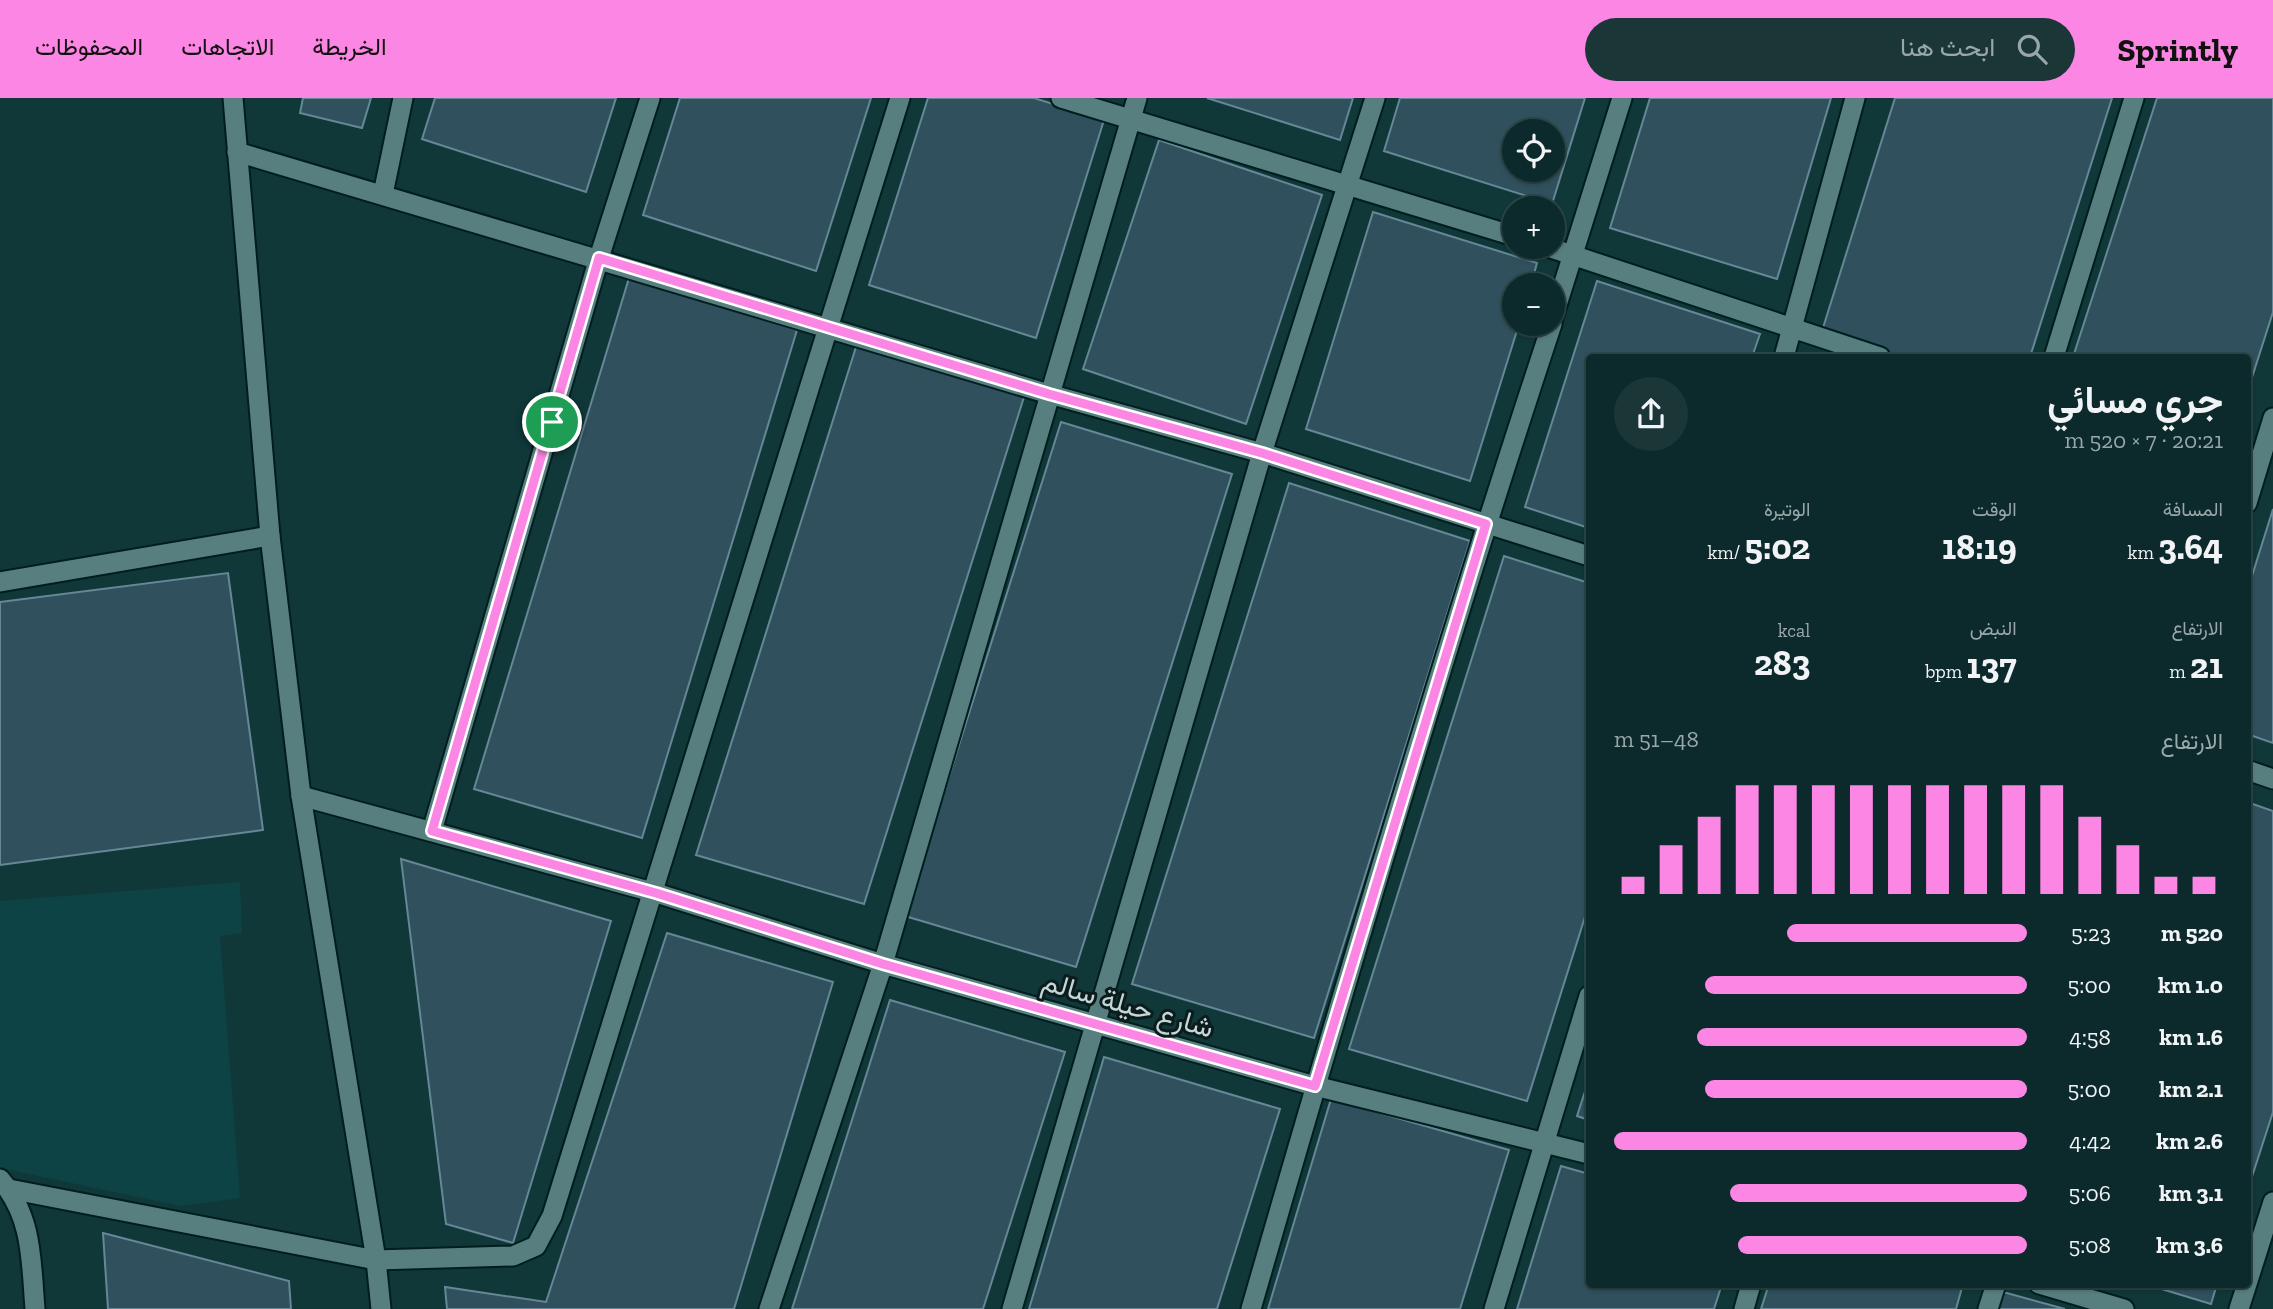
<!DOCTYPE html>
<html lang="ar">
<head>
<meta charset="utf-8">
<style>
	:root { --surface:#0c2a2b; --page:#1a3637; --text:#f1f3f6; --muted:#9aa7a9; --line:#2c4647; --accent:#fc86e3 }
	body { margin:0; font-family:"Zilla Slab",Vazirmatn,serif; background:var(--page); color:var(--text); direction:rtl; height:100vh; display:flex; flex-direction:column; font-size:26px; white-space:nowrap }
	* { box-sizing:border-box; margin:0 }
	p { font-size:23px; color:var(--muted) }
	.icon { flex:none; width:38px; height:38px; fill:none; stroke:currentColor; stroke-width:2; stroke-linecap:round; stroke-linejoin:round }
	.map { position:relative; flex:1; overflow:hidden; direction:ltr }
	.sheet { position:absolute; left:1586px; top:256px; width:665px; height:934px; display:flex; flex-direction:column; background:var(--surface); border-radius:7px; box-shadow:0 2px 5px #0004,0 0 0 2px var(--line); direction:rtl }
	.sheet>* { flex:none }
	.fabs { position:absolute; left:1502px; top:21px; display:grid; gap:14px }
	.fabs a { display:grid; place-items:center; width:63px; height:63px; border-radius:50%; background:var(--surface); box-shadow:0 2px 5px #0004,0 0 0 2px var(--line); font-size:35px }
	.pin { position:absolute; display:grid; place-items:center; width:60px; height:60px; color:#fff; margin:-30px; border:4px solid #fff; border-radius:50%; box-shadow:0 2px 7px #0007 }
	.round { display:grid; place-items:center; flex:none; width:74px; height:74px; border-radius:37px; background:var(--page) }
	.overview { display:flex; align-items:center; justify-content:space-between; height:119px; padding:0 28px }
	h1 { font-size:38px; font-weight:700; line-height:52px }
	.metrics { display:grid; grid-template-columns:repeat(3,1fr); gap:10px; height:119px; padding:7px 28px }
	.metrics div { display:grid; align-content:center }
	.metrics b { font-size:35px; font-weight:700 }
	.metrics small { font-size:19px; font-weight:400 }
	.metrics p { font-size:19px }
	.chart { height:196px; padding:14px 28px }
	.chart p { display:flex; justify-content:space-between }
	.chart svg { width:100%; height:126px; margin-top:7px; stroke:var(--accent); stroke-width:6 }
	ul { padding:0 28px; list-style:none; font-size:23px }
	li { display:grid; grid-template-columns:112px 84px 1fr; align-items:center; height:52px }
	li i { height:18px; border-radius:9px; background:var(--accent) }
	header { display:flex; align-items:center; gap:42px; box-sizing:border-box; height:98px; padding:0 35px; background:var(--accent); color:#111 }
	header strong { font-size:33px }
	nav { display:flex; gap:38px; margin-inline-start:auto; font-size:24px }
	.search { width:490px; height:63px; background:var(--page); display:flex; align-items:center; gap:18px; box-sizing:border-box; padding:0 24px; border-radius:38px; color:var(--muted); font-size:26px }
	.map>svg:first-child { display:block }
	.built { fill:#0d4345 }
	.building { fill:#30505d; stroke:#668796; stroke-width:2; fill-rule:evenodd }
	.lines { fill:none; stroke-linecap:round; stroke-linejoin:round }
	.minor-casing { stroke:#011e1f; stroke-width:23 }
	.minor { stroke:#587f80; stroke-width:19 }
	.route-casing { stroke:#fff; stroke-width:14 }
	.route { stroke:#fc86e3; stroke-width:9 }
	.labels { text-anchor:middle; stroke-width:6; stroke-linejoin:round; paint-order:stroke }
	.street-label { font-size:28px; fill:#c3d7d8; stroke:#0c1c1d }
</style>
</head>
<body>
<header>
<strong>Sprintly</strong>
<div class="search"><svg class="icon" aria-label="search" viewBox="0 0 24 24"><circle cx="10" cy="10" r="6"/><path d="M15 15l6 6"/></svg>ابحث هنا</div>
<nav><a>الخريطة</a><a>الاتجاهات</a><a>المحفوظات</a></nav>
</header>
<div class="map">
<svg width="2273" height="1211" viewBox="0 0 2273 1211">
	<rect width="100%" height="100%" fill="#103839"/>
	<polygon class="built" points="240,784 242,835 220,838 240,1100 181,1108 0,1070 0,803"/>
	<g class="building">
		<polygon points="303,0 371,0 362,30 300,15"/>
		<polygon points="435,0 616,0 586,94 422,41"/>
		<polygon points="680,0 871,0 816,173 643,117"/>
		<polygon points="928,0 1034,0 1104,22 1036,240 869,187"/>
		<polygon points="1207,0 1353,0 1340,42"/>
		<path d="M1400 0H1585L1552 106 1384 53ZM1514 33H1552V72H1514Z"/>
		<polygon points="1650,0 1831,0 1777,181 1610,130"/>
		<polygon points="1895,0 2112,0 2030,259 1903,259 1822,233"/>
		<polygon points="2157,0 2273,0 2273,214 2247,295 2247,259 2073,259"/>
		<polygon points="1159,42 1322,97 1246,326 1083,271"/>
		<polygon points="1373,114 1537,165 1531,187 1514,187 1514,226 1519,226 1470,383 1306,331"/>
		<polygon points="629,180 797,232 642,740 474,691"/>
		<polygon points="1597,183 1760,236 1752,259 1589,259 1589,430 1525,409"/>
		<polygon points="856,249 1024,299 864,806 696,757"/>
		<polygon points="1061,324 1232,376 1076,869 905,818"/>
		<polygon points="1289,385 1470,443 1314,940 1132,886"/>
		<polygon points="2273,411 2273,645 2247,636 2247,494"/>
		<polygon points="1504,458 1589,485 1589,806 1527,1003 1349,951"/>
		<polygon points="228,475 263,732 0,767 0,504"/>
		<polygon points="2247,704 2273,713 2273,1014 2247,1094"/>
		<polygon points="401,761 611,823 513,1145 446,1126"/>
		<polygon points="667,835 833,884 734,1211 447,1211 445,1189 546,1204"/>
		<polygon points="890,902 1065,954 983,1211 792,1211"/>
		<polygon points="1104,959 1280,1011 1217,1211 1029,1211"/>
		<polygon points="1589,981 1589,1022 1577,1018"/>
		<polygon points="1331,1001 1509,1052 1460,1211 1268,1211"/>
		<polygon points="1561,1068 1589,1076 1589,1186 1722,1186 1714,1211 1517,1211"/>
		<polygon points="103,1135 289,1183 291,1211 108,1211"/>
		<polygon points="1769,1186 1963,1186 1956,1211 1761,1211"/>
		<polygon points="2145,1186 2217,1186 2211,1206"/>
		<polygon points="2003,1194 2065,1211 1998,1211"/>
	</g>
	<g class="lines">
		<defs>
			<g id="minor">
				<polyline points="233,0 270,438 301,698 376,1162 381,1211"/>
				<polyline points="1061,0 1514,138"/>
				<polyline points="237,54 1049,296 1262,355 1589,458"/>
				<polyline points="383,96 403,0"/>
				<polyline points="1548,149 1880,259"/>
				<polyline points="1552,223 1622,0"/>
				<polyline points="1784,259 1855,0"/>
				<polyline points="2054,259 2134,0"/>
				<polyline points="2247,405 2273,320"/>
				<polyline points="0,484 270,438"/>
				<polyline points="2247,672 2273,681"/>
				<polyline points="301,698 656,795 883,866 1315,988 1589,1056"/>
				<polyline points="432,733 599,160 650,0"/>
				<path d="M0 1081C33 1119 31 1163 35 1211"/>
				<path d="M9 1091 376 1162 513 1158 536 1148 552 1118C671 746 782 372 900 0"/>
				<polyline points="2039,1186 2124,1211"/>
				<polyline points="769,1211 883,866 1137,0"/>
				<polyline points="1012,1211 1262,355 1375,0"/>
				<path d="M1251 1211C1346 881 1444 552 1552 226"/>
				<polyline points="1494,1211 1589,898"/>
				<polyline points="1744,1211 1751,1186"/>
				<polyline points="1988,1211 1996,1186"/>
				<polyline points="2239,1211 2273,1104"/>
			</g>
		</defs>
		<use href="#minor" class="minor-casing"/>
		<use href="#minor" class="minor"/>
	</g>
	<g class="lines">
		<defs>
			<polygon id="route" points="599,160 1049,296 1262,355 1486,426 1315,988 883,866 656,795 432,733"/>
		</defs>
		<use href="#route" class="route-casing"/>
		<use href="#route" class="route"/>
	</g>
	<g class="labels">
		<g class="street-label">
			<text transform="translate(1128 906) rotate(16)" y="10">شارع حيلة سالم</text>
		</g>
	</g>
</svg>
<div class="fabs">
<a><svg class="icon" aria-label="locate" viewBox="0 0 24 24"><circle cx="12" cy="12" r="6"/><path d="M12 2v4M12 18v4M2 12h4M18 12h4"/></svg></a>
<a>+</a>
<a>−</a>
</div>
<div class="pin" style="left:552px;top:324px;background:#1e9e55"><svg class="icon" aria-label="arrive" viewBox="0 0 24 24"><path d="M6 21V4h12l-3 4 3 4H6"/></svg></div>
<section class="sheet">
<div class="overview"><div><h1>جري مسائي</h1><p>20:21 · 7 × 520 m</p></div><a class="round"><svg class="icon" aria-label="share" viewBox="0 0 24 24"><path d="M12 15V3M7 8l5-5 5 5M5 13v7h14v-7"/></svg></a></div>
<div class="metrics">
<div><p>المسافة</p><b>3.64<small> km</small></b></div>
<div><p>الوقت</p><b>18:19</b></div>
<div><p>الوتيرة</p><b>5:02<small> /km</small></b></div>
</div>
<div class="metrics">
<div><p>الارتفاع</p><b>21<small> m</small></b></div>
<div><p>النبض</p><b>137<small> bpm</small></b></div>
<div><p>kcal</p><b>283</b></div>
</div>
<div class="chart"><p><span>الارتفاع</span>48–51 m</p>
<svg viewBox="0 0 160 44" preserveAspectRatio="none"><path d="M5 44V38M15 44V27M25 44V17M35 44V6M45 44V6M55 44V6M65 44V6M75 44V6M85 44V6M95 44V6M105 44V6M115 44V6M125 44V17M135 44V27M145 44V38M155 44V38"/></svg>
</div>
<ul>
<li><b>520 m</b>5:23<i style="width:58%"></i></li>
<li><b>1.0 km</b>5:00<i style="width:78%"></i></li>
<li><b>1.6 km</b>4:58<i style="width:80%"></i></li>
<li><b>2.1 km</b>5:00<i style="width:78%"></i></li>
<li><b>2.6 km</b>4:42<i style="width:100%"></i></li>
<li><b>3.1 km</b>5:06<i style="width:72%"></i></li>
<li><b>3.6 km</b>5:08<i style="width:70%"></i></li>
</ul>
</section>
</div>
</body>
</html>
